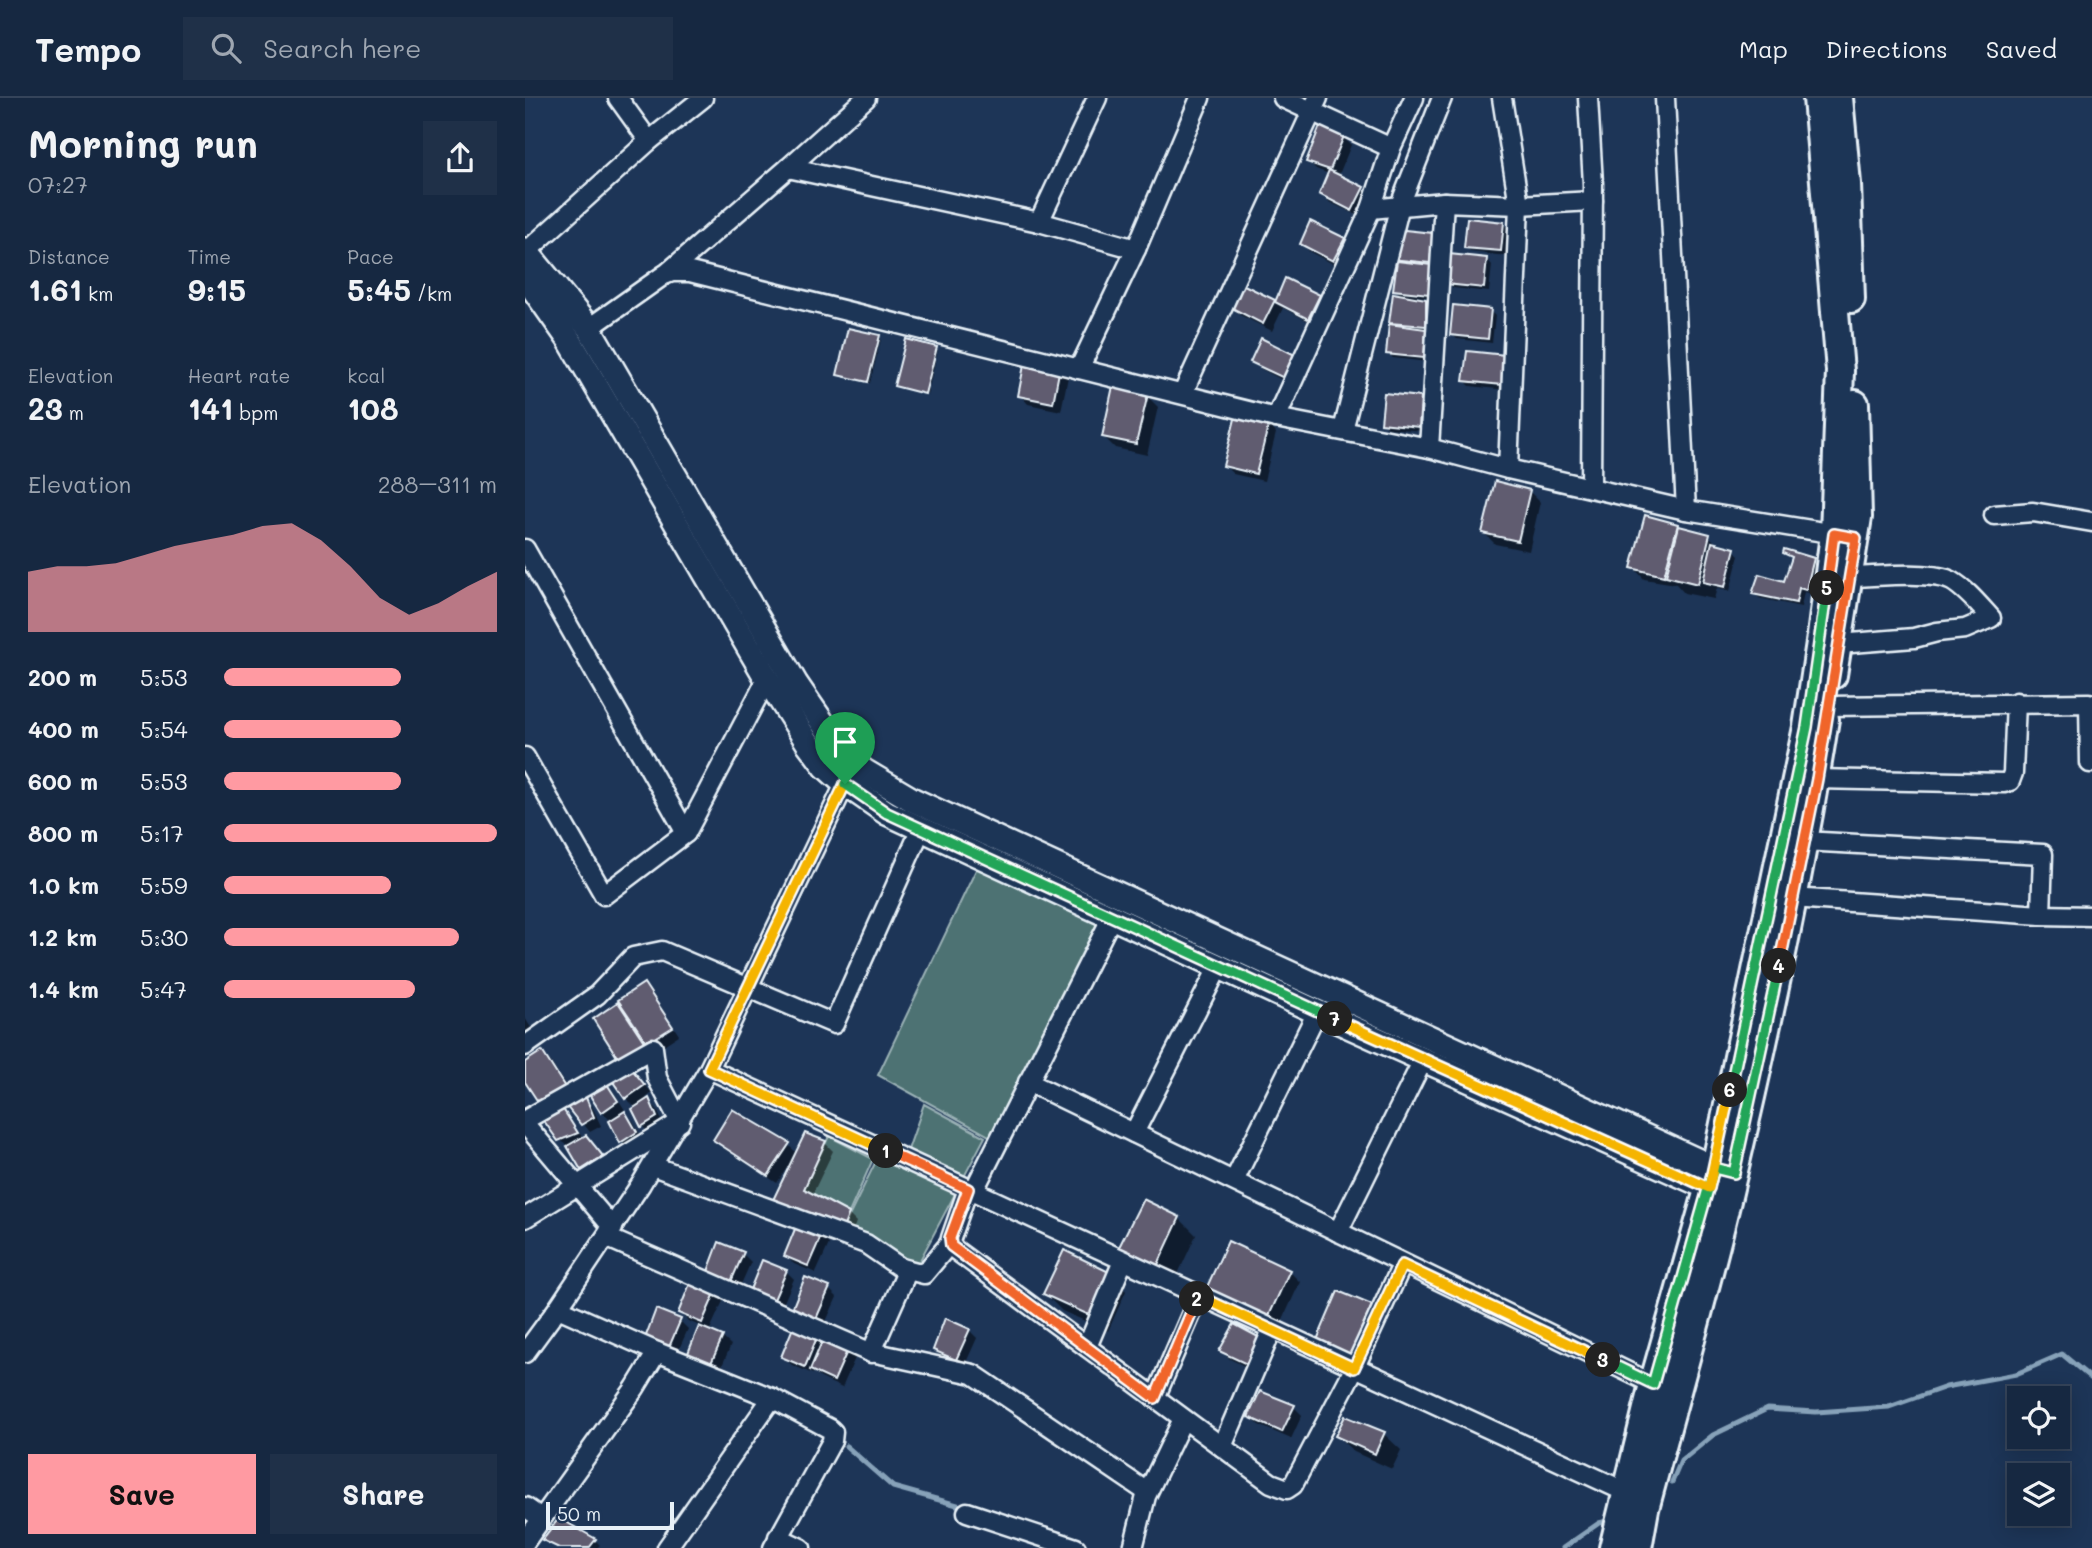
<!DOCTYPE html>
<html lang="en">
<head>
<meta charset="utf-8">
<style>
	:root { --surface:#162841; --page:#1f3048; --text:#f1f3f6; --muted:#9ea6b1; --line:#35445a; --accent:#ff9aa2 }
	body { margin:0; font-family:Mali,sans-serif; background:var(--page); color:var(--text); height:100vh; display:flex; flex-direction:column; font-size:26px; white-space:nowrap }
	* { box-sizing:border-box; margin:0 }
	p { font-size:23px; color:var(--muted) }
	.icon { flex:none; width:38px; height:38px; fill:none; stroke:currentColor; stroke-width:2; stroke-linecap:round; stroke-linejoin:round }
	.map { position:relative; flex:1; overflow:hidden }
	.sheet { display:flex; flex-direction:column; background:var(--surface); width:525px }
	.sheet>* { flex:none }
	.buttons { position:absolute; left:1482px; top:1288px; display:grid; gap:14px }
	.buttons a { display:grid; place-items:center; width:63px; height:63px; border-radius:0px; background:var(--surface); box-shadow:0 4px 18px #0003,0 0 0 2px var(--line); font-size:35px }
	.scale { position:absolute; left:21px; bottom:18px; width:128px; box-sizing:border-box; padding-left:7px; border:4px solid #e8f1f8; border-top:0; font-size:19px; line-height:24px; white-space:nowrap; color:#e8f1f8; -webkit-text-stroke:5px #1d3557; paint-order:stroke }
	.pin { position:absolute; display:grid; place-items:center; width:60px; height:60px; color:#fff; margin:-72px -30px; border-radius:50% 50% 50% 0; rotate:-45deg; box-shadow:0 0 7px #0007 }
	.pin .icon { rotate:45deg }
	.km { position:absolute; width:35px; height:35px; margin:-18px; border-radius:50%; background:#222; color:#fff; font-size:19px; line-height:35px; text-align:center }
	.round { display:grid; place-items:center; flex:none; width:74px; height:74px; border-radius:0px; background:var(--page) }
	.headline { display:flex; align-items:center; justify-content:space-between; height:119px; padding:0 28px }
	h1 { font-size:38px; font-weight:700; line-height:52px }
	.stats { display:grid; grid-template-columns:repeat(3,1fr); gap:10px; height:119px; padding:7px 28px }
	.stats div { display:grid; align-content:center }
	.stats b { font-size:30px; font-weight:700 }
	.stats small { font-size:19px; font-weight:400 }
	.stats p { font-size:19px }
	.chart { height:196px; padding:14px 28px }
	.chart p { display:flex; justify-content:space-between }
	.chart svg { width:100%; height:126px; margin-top:7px; fill:var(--accent); opacity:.7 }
	.button { display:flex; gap:14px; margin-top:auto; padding:14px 28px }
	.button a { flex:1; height:80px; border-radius:0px; background:var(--accent); color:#111; font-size:28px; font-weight:700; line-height:80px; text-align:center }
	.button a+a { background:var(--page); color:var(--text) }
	ul { padding:0 28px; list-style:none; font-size:23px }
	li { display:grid; grid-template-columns:112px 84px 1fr; align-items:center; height:52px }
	li i { height:18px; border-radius:9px; background:var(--accent) }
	header { display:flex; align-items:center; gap:42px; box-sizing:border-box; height:98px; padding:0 35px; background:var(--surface); border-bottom:2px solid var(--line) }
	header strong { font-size:33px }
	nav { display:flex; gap:38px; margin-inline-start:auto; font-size:24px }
	.search { width:490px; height:63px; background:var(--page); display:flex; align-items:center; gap:18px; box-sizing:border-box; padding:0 24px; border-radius:0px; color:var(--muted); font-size:26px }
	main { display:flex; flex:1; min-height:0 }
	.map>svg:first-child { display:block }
	.green { fill:#4e7273; stroke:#9bb2b6; stroke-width:2 }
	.shadow { fill:#0007 }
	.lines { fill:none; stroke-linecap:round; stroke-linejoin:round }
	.stream { stroke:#87a2b9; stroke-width:5 }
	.building { fill:#615c70; stroke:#e8f1f8; stroke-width:2 }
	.minor-casing { stroke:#e8f1f8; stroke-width:23 }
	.tertiary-casing { stroke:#e8f1f8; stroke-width:28 }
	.secondary-casing { stroke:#e8f1f8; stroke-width:32 }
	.minor { stroke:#1d3557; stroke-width:18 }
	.tertiary { stroke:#1d3557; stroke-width:23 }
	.secondary { stroke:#1d3557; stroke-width:26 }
	.split-1-casing { stroke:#fff; stroke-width:14 }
	.split-2-casing { stroke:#fff; stroke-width:14 }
	.split-3-casing { stroke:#fff; stroke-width:14 }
	.split-4-casing { stroke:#fff; stroke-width:14 }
	.split-5-casing { stroke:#fff; stroke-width:14 }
	.split-6-casing { stroke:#fff; stroke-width:14 }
	.split-7-casing { stroke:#fff; stroke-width:14 }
	.split-8-casing { stroke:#fff; stroke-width:14 }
	.split-1 { stroke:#f5b400; stroke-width:9 }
	.split-2 { stroke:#f0652b; stroke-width:9 }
	.split-3 { stroke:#f5b400; stroke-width:9 }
	.split-4 { stroke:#22a559; stroke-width:9 }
	.split-5 { stroke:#f0652b; stroke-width:9 }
	.split-6 { stroke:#22a559; stroke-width:9 }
	.split-7 { stroke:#f5b400; stroke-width:9 }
	.split-8 { stroke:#22a559; stroke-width:9 }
</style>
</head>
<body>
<header>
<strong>Tempo</strong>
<div class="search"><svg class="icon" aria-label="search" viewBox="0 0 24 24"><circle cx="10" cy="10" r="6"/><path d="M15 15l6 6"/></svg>Search here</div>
<nav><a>Map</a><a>Directions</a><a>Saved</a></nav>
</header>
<main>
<section class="sheet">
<div class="headline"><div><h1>Morning run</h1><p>07:27</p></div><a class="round"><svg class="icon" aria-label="share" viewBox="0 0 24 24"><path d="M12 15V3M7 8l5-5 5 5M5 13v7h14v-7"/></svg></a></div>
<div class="stats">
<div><p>Distance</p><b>1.61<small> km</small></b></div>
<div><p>Time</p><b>9:15</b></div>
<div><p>Pace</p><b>5:45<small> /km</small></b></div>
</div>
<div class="stats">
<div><p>Elevation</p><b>23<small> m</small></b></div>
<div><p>Heart rate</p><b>141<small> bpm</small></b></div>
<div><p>kcal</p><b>108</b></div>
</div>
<div class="chart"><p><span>Elevation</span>288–311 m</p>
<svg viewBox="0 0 160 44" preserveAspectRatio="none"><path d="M0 44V23L10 21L20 21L30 20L40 17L50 14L60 12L70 10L80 7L90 6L100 12L110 21L120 32L130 38L140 34L150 28L160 23V44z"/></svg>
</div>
<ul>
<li><b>200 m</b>5:53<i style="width:65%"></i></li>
<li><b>400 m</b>5:54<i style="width:65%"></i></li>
<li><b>600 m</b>5:53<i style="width:65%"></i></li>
<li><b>800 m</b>5:17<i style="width:100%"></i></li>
<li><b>1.0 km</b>5:59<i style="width:61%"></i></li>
<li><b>1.2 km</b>5:30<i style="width:86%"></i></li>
<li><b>1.4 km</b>5:47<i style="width:70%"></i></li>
</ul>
<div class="button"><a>Save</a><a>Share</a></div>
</section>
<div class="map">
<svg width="1567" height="1450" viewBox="0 0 1567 1450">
	<rect width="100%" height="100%" fill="#1d3557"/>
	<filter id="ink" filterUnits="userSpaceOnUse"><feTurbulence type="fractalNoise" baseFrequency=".0143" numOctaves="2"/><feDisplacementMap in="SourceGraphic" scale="14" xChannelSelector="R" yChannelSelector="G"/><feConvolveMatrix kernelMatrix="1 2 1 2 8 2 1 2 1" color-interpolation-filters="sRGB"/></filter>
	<g filter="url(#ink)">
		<g class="green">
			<polygon points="457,759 587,819 473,1043 353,977"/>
			<polygon points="399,1006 460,1039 393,1166 317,1133 352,1061 377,1069"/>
			<polygon points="304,1038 348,1061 324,1115 279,1091"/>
		</g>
		<g class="shadow">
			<polygon points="818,39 826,47 813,79 838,91 846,99 836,119 804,104 796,96 804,76 791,71 783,63"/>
			<polygon points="978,125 983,131 981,158 946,154 941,149"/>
			<polygon points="907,137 912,142 908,200 891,198 891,201 901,203 906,208 906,233 901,233 906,237 903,264 868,260 863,255 869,197 878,199 870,191 873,165 868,160"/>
			<polygon points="819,141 827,149 816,170 785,154 777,146"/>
			<polygon points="962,161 967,167 964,194 928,190 923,185"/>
			<polygon points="761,183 794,199 802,207 791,227 758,210 747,233 715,217 707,209 749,204 751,206"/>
			<polygon points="965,213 970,218 967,245 932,241 926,236"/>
			<polygon points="354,239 356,241 345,285 314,276"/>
			<polygon points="411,250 413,252 402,297 371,287"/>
			<polygon points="769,259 777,267 767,287 736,271 727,263"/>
			<polygon points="979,259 981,292 945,288 940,283"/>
			<polygon points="535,271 543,279 536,313 503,306 495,297"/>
			<polygon points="622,298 633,309 622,357 590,350 579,339"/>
			<polygon points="895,301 900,306 898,333 863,330 858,324"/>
			<polygon points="743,326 751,335 739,383 708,376 700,368"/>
			<polygon points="1004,393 1015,404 1004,453 970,446 959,435"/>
			<polygon points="1152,427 1184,438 1194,448 1209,452 1214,457 1205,493 1192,490 1189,501 1159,495 1151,486 1119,481 1108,469"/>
			<polygon points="1260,455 1288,462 1293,467 1286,496 1279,494 1276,509 1234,500 1229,495 1261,486 1269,461"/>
			<polygon points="119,887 127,895 154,937 131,952 121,942 129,957 105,972 93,907 103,917"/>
			<polygon points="0,920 15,944 0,954"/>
			<polygon points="16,955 25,963 52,1005 59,1000 67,1008 76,1028 65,1034 45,1009 38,1014 58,1040 65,1045 82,1066 65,1079 57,1071 45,1049 35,1042 26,1018 0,980 0,966"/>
			<polygon points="114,980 127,995 121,1000 131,1010 139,1027 125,1036 117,1028 111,1010 101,1000"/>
			<polygon points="80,985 88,993 100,1012 98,1013 108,1023 119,1043 105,1052 97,1044 86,1023 77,1014"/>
			<polygon points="190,1042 263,1047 272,1055 300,1045 308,1053 287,1097 323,1116 331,1124 325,1140 257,1112 267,1067 265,1065 252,1085 198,1050"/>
			<polygon points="654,1120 671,1137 647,1189 610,1172"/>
			<polygon points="296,1138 304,1146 291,1175 269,1166 261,1158"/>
			<polygon points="218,1156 226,1164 213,1193 192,1184"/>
			<polygon points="261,1173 269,1181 256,1211 235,1201"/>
			<polygon points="764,1173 775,1184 754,1230 695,1202"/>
			<polygon points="584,1176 601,1193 583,1233 537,1213 520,1196"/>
			<polygon points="304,1191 312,1199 299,1228 277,1218"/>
			<polygon points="190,1195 198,1203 184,1234 197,1239 206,1247 193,1277 163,1259 175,1228 163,1223 155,1215"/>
			<polygon points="846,1208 857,1219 837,1267 805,1253 794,1242"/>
			<polygon points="155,1223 163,1231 150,1260 129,1251"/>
			<polygon points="709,1228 734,1275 705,1261 697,1253"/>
			<polygon points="444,1232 452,1240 439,1269 418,1260 410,1252"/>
			<polygon points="292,1239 298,1244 322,1252 330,1260 317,1290 296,1280 289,1274 288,1276 267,1267 258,1259"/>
			<polygon points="769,1309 777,1317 766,1341 734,1327 725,1319"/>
			<polygon points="859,1336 876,1352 867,1371 829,1354 812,1338"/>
			<polygon points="20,1442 70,1442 75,1447 72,1450 32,1450"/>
		</g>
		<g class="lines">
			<g class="stream">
				<polyline points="321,1348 368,1389 443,1410"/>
				<polyline points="1147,1384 1156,1363 1188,1337 1242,1311 1291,1314 1364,1309 1421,1289 1491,1276 1537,1256 1567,1281"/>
				<polyline points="1038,1450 1074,1425 1082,1423"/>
			</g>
		</g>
		<g class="building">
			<polygon points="795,28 819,38 805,72 781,64"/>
			<polygon points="804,72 839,89 827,113 794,96"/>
			<polygon points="942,120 979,124 976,153 939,150"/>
			<polygon points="785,123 820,140 808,163 775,146"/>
			<polygon points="870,131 908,135 905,165 866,161"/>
			<polygon points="924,156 962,160 959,190 921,186"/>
			<polygon points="872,163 907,167 904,196 868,192"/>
			<polygon points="760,180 795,197 783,221 750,204"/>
			<polygon points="715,185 750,202 738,226 705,209"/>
			<polygon points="868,195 901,201 901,228 864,225"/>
			<polygon points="928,207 966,211 963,241 925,237"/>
			<polygon points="864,226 901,231 899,260 861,256"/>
			<polygon points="323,230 355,237 343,284 312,277"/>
			<polygon points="736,240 770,257 759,280 725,264"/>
			<polygon points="381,241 412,249 400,296 369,288"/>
			<polygon points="942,253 980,257 977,287 938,283"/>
			<polygon points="500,262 535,269 528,305 493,298"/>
			<polygon points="588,288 623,296 611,346 577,339"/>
			<polygon points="859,295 896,299 894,329 856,325"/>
			<polygon points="711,317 744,325 731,376 698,368"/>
			<polygon points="970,383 1005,392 993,443 957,435"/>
			<polygon points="1120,417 1153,426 1139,478 1106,470"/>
			<polygon points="1154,428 1185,436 1173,486 1141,478"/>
			<polygon points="1187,444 1210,450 1200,489 1178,484"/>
			<polygon points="1259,451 1289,460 1281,492 1274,490 1271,505 1227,496 1234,476 1259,483 1267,459 1258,455"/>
			<polygon points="119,885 148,929 122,945 93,902"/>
			<polygon points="93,904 122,948 96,965 68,921"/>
			<polygon points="17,953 45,997 19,1013 0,984 0,964"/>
			<polygon points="106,970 120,987 100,1001 86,981"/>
			<polygon points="80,983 93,1003 76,1015 64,996"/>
			<polygon points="60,997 69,1019 56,1027 42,1009"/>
			<polygon points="124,1000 132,1019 116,1029 107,1011"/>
			<polygon points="38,1011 53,1035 33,1043 17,1020"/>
			<polygon points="207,1011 265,1045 243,1078 188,1042"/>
			<polygon points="100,1013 112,1034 95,1045 84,1023"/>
			<polygon points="280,1035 301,1043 279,1091 324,1115 317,1133 247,1104"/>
			<polygon points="61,1037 78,1058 56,1072 42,1048"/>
			<polygon points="618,1101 655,1119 630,1173 591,1155"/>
			<polygon points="272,1126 297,1136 283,1168 259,1158"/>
			<polygon points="703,1143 765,1172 743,1220 681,1191"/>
			<polygon points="194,1144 219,1154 205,1186 182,1176"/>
			<polygon points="539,1152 586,1175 566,1218 518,1196"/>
			<polygon points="237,1162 262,1172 248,1204 224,1194"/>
			<polygon points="280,1179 305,1189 291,1221 267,1211"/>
			<polygon points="166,1183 191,1193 177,1225 153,1215"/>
			<polygon points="813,1193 847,1207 826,1257 792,1242"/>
			<polygon points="131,1211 156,1221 142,1254 119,1243"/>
			<polygon points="420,1220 445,1231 431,1262 408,1252"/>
			<polygon points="709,1226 739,1242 726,1268 694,1253"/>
			<polygon points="269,1227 293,1237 280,1269 256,1259"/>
			<polygon points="174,1228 198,1238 184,1270 161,1260"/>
			<polygon points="298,1241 323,1251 309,1283 285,1272"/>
			<polygon points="735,1293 770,1307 757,1334 723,1319"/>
			<polygon points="820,1318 860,1334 850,1356 810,1338"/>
			<polygon points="34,1420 71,1441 64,1450 34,1450 17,1442"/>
		</g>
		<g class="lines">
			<defs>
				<g id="minor">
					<polyline points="93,0 124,43"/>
					<polyline points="341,0 263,70 514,124 611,151"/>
					<polyline points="758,0 866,50"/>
					<polyline points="977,0 994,107 983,371"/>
					<polyline points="1063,0 1068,86 1066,390"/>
					<polyline points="1140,0 1161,412"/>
					<polyline points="846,111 919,104 994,107 1068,103"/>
					<polyline points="514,124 572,0"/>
					<polyline points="2,153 124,43 178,0"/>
					<polyline points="141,176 263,70"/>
					<polyline points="64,230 139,177 147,174 165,174 751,320 904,350 983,371 1161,412 1317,437"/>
					<polyline points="554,271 611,151 675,0"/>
					<polyline points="658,295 793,0"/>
					<polyline points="751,320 846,111 866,50 889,0"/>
					<polyline points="818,332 875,107 917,0"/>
					<polyline points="904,350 919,104"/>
					<polyline points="1469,417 1508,414 1567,424"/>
					<polyline points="0,451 161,735 79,797 0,659"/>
					<path d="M1314 546 1389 540 1412 534 1440 531 1466 520C1454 507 1442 492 1427 483 1407 472 1349 479 1325 479"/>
					<polyline points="1302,608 1564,605 1565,665 1567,665"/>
					<polyline points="1291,681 1479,685 1485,683 1488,675 1491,604"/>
					<polyline points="161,735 242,581"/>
					<polyline points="1278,743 1518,756 1516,817"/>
					<polyline points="1267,800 1516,817 1567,818"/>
					<polyline points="0,948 72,897 108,859 137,853 309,926 396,731"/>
					<polyline points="184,971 1101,1394"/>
					<polyline points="503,984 1128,1286"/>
					<polyline points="0,1022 128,950 132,980 155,1024 0,1120"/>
					<polyline points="0,1026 88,1130"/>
					<polyline points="609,1035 694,868"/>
					<polyline points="128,1068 341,1146 376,1170 399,1176 425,1145"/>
					<polyline points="709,1083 792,914"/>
					<polyline points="443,1091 426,1140 425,1145 429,1151 746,1385 762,1391 768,1387 829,1271 877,1167"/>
					<polyline points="448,1094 587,819"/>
					<polyline points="813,1134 899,960"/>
					<polyline points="83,1140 342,1253 448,1276 622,1394"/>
					<polyline points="33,1210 116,1086 184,971 320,686"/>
					<polyline points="562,1249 598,1163"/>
					<polyline points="0,1255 33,1210 132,1254 247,1300 305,1331 308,1334 307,1343 248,1450"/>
					<polyline points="346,1255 382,1174"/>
					<polyline points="630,1300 674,1198"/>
					<polyline points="697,1349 747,1232"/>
					<polyline points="0,1409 16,1420"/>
					<polyline points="442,1414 551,1450"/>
					<polyline points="253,1439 276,1450"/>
					<polyline points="0,1444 110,1290 132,1254"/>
					<polyline points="142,1450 247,1300"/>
					<polyline points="608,1450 621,1398 658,1321"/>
				</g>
				<g id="tertiary">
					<polyline points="0,152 64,230 271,586 306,637 327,662 339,673 388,702 1189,1070 1205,1074"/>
					<polyline points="0,179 45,243 242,581 283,645 301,669 320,686 362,715 792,914 1184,1090 1201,1095"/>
				</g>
				<g id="secondary">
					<polyline points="1314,0 1322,86 1326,201"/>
					<polyline points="1308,577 1333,419 1330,306"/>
					<polyline points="1088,1450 1128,1286 1191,1064 1282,629 1296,538 1309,436 1315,273 1292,0"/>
					<path d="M1113 1450 1120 1411C1148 1305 1179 1200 1204 1094 1241 938 1275 780 1300 621"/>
				</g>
			</defs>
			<use href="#minor" class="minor-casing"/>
			<use href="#tertiary" class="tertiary-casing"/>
			<use href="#secondary" class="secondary-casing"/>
			<use href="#minor" class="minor"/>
			<use href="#tertiary" class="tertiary"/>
			<use href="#secondary" class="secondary"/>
		</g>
	</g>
	<g class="lines" filter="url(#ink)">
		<defs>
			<polyline id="split-1" points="320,686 184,971 361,1053"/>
			<polyline id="split-2" points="361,1053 443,1091 425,1140 426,1148 630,1300 672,1201"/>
			<polyline id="split-3" points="672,1201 674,1198 829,1270 877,1167 1078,1262"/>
			<polyline id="split-4" points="1078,1262 1128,1286 1189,1070 1209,1075 1254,868"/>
			<polyline id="split-5" points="1254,868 1292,681 1331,440 1309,436 1302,490"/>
			<polyline id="split-6" points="1205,992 1282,629 1302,490"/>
			<polyline id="split-7" points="810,921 1184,1090 1205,992"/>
			<polyline id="split-8" points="320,686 362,715 810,921"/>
		</defs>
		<use href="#split-1" class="split-1-casing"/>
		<use href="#split-2" class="split-2-casing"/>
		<use href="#split-3" class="split-3-casing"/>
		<use href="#split-4" class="split-4-casing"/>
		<use href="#split-5" class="split-5-casing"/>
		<use href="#split-6" class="split-6-casing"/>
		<use href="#split-7" class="split-7-casing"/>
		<use href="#split-8" class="split-8-casing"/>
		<use href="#split-1" class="split-1"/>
		<use href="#split-2" class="split-2"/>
		<use href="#split-3" class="split-3"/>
		<use href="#split-4" class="split-4"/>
		<use href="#split-5" class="split-5"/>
		<use href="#split-6" class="split-6"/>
		<use href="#split-7" class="split-7"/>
		<use href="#split-8" class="split-8"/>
	</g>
</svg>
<div class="buttons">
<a><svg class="icon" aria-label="locate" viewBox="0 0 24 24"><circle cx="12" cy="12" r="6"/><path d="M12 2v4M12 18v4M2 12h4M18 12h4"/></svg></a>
<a><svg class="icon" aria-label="layers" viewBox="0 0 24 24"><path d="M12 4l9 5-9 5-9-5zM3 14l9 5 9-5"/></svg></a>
</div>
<div class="scale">50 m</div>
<div class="pin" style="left:320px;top:686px;background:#1e9e55"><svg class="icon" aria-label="arrive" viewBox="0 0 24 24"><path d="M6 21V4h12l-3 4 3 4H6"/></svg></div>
<b class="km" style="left:361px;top:1053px">1</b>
<b class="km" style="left:672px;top:1201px">2</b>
<b class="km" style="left:1078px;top:1262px">3</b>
<b class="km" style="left:1254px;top:868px">4</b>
<b class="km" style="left:1302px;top:490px">5</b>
<b class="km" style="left:1205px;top:992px">6</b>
<b class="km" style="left:810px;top:921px">7</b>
</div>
</main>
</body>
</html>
